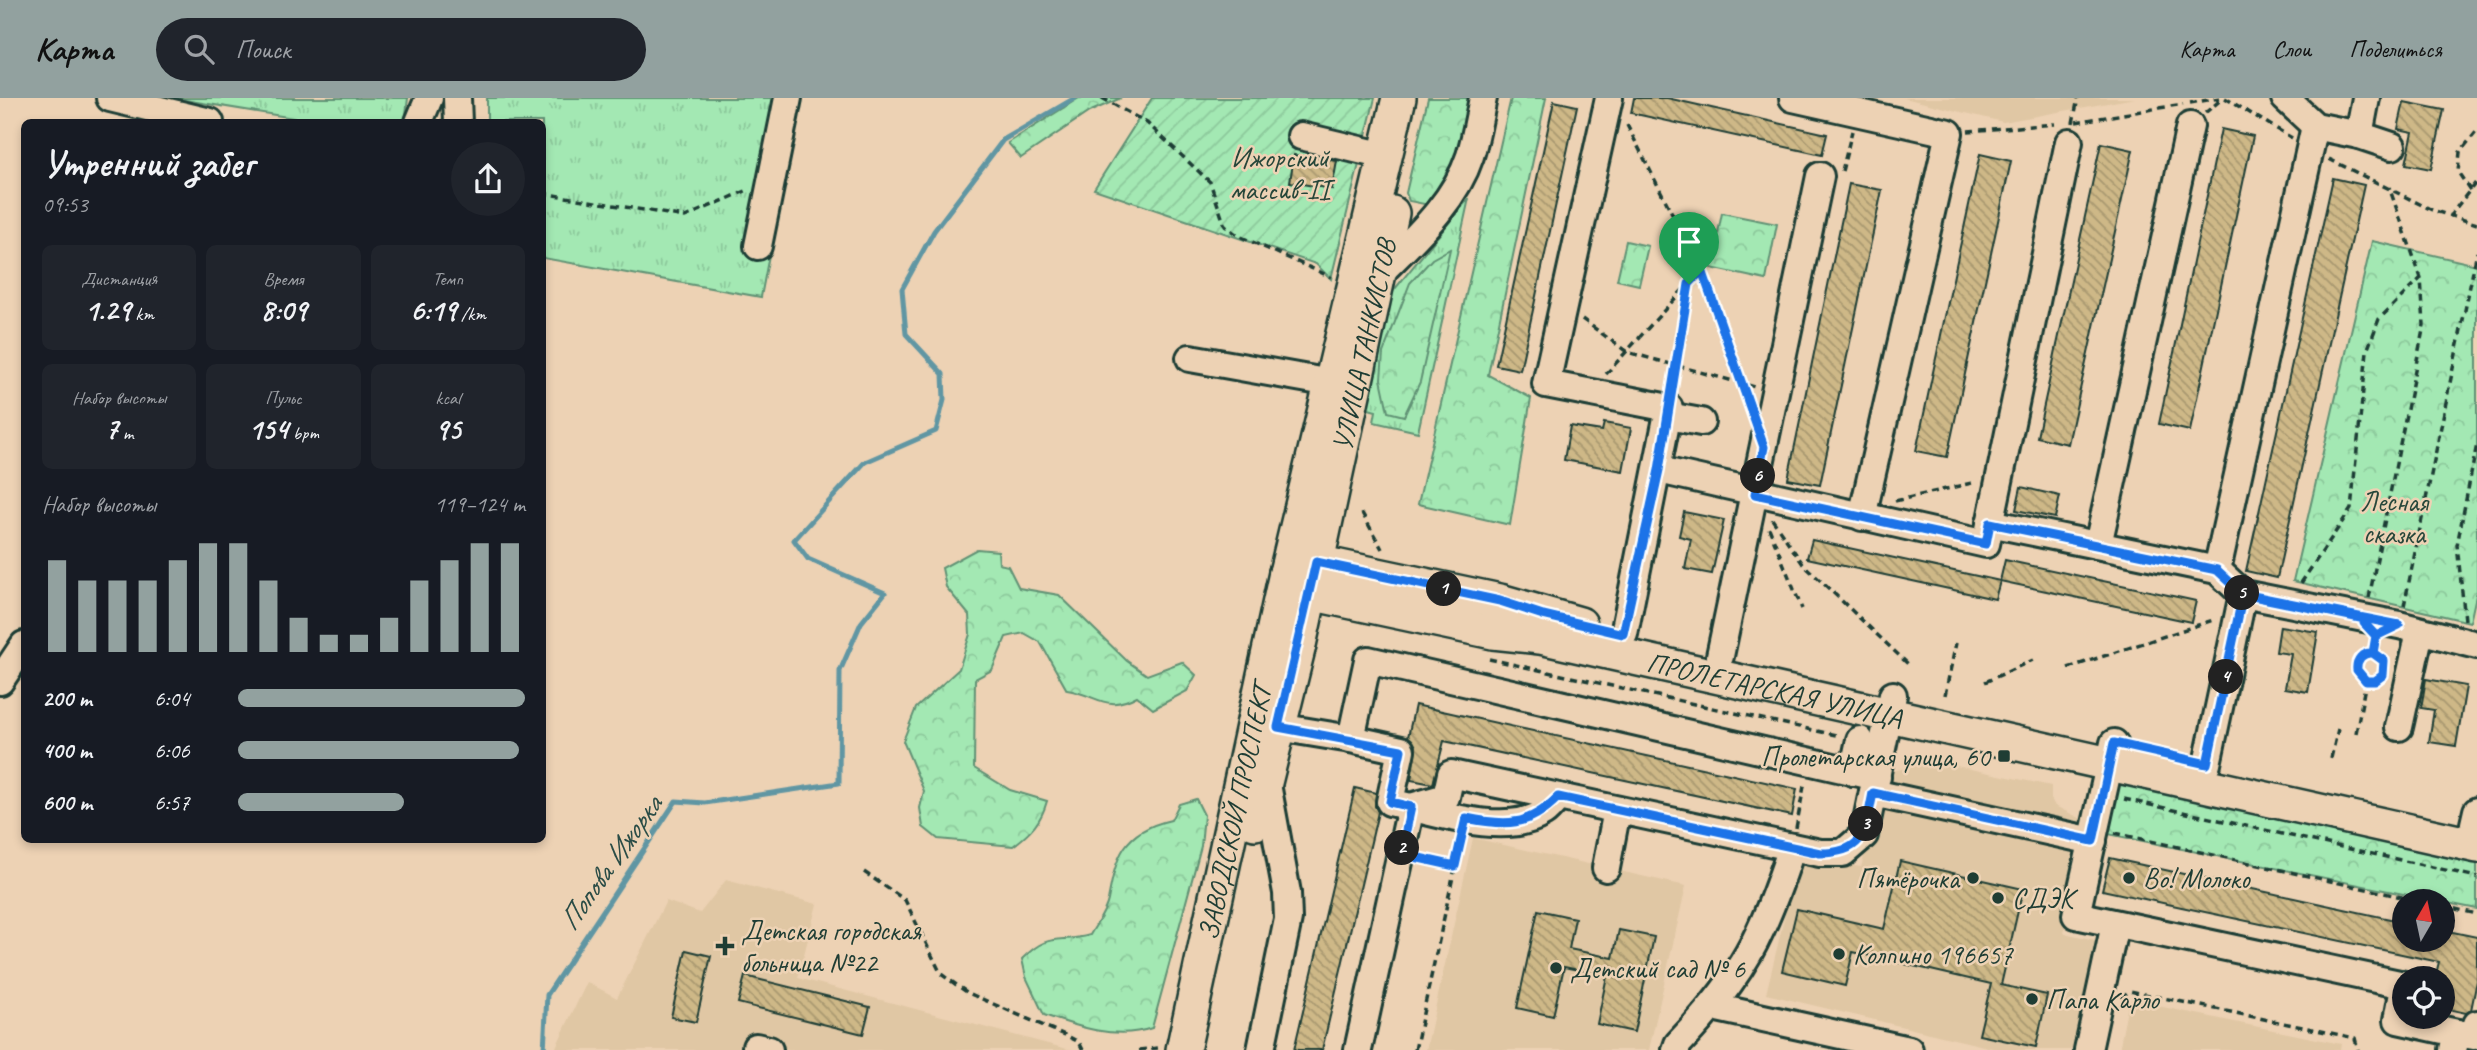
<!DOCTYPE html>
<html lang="ru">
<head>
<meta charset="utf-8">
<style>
	:root { --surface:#171b24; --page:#20242c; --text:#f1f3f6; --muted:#9ea1a6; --accent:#92a19f }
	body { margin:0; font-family:Caveat,sans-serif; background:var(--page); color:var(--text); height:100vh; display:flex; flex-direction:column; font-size:26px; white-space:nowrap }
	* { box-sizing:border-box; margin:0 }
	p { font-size:23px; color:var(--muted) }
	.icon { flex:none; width:38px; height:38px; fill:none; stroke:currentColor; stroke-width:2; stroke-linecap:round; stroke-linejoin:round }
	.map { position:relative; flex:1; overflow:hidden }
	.panel { position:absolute; left:21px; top:21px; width:525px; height:724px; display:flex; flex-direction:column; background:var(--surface); border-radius:10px; box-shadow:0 4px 10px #0003 }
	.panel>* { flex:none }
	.needle { width:46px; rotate:9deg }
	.fabs { position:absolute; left:2392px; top:791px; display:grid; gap:14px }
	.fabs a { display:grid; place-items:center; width:63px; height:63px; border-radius:50%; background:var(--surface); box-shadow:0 4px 10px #0003; font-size:35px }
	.pin { position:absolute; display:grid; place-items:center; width:60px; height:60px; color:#fff; margin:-72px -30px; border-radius:50% 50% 50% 0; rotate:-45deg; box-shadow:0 0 7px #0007 }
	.pin .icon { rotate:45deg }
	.km { position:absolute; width:35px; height:35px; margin:-18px; border-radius:50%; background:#222; color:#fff; font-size:19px; line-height:35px; text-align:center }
	.round { display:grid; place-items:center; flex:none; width:74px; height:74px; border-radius:37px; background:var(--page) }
	.overview { display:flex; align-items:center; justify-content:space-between; height:119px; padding:0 21px }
	h1 { font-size:38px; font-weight:800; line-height:52px }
	.stats { display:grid; grid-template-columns:repeat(3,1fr); gap:10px; height:119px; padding:7px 21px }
	.stats div { display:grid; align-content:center; border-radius:10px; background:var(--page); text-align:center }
	.stats b { font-size:30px; font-weight:800 }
	.stats small { font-size:19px; font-weight:400 }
	.stats p { font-size:19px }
	.chart { height:196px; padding:14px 21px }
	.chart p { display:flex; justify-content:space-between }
	.chart svg { width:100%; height:126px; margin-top:7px; stroke:var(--accent); stroke-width:6 }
	ul { padding:0 21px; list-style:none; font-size:23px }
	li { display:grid; grid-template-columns:112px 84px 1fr; align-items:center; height:52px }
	li i { height:18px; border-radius:9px; background:var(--accent) }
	header { display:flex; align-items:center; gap:42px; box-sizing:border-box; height:98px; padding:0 35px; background:var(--accent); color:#111 }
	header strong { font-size:33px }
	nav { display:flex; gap:38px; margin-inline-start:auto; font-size:24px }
	.search { width:490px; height:63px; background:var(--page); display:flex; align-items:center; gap:18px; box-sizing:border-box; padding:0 24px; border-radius:38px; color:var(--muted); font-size:26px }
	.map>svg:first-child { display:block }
	.built { fill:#e0c7a4 }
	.grass { fill:url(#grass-tufts); stroke:#619274; stroke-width:2 }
	.forest { fill:url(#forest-crowns); stroke:#619274; stroke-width:2 }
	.garden { fill:url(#garden-furrows); stroke:#619274; stroke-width:2 }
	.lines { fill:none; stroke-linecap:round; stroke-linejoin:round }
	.stream { stroke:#6096a3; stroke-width:5 }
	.building { fill:url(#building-back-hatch); stroke:#1f3d34; stroke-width:2 }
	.minor-casing { stroke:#1f3d34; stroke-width:32 }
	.major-casing { stroke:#1f3d34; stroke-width:38 }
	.path { stroke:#1f3d34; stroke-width:3.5; stroke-dasharray:7 5; stroke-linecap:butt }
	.minor { stroke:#edd2b4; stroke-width:26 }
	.major { stroke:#edd2b4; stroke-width:33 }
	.route-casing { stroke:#fff; stroke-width:14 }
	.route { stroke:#1a73e8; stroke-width:9 }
	.poi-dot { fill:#1f3d34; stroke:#edd2b4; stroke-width:2.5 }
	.labels { text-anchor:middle; stroke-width:5; stroke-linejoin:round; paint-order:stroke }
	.park-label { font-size:28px; fill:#26463a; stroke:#edd2b4 }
	.street-label { font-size:28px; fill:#1f3d34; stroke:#edd2b4 }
	.poi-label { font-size:28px; fill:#1f3d34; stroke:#edd2b4; text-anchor:start }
	.water-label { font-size:30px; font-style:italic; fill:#2a4c46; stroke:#edd2b4 }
</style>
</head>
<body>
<header>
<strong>Карта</strong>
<div class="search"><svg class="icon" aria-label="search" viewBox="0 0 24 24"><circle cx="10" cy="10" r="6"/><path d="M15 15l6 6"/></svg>Поиск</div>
<nav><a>Карта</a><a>Слои</a><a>Поделиться</a></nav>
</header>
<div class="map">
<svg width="2477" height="952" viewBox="0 0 2477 952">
	<defs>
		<pattern id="grass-tufts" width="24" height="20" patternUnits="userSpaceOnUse" patternTransform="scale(1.75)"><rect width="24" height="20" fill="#a3e8b3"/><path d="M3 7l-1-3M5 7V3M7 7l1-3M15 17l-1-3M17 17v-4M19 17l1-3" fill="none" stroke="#8cc89b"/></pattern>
		<pattern id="forest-crowns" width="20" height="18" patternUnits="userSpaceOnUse" patternTransform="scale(1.75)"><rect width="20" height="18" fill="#a3e8b3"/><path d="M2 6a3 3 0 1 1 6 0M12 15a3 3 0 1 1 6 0" fill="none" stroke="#8cc89b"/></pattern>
		<pattern id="garden-furrows" width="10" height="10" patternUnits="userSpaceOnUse" patternTransform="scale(1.75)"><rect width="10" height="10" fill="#a3e8b3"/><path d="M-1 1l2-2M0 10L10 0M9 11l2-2" fill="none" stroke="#8cc89b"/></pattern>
		<pattern id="building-back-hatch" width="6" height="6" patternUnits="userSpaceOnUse" patternTransform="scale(1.75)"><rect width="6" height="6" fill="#ceb887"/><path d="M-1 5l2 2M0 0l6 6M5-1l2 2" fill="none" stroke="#a7976f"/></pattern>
	</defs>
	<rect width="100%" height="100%" fill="#edd2b4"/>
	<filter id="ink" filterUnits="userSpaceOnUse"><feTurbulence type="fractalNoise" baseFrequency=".0143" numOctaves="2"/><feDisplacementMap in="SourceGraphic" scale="14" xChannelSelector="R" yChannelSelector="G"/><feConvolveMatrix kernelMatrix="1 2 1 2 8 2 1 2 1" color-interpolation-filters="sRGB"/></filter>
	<g filter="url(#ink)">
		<g class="built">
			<polygon points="1904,0 2135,0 2003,24"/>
			<polygon points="1918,660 2051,688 2051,701 2055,708 2088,724 2064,835 2100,843 2083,952 2000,952 1766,896 1794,779 1803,765 1819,762 1861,769 1890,674 1909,669"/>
			<polygon points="1473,740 1686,788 1649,952 1426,952"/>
			<polygon points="726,782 817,806 798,880 1071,952 562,952 556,949 587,884 617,900 666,803 700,815"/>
			<polygon points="2129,902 2341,946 2340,952 2119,952"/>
		</g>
		<g class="grass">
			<polygon points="172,0 408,0 405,24 318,24"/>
			<polygon points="487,0 799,0 761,199 543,160 542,24 487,24"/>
			<polygon points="1469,100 1418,334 1374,324 1376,313 1365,310 1390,197"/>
		</g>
		<g class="forest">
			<polygon points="1079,0 1121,0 1089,14 1021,60 1008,45"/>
			<path d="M1428 0H1471C1461 40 1454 74 1429 107L1409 103 1406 95Z"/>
			<polygon points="1511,0 1546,0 1488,277 1531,300 1510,427 1418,406"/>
			<polygon points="1722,115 1777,126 1766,182 1711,170"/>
			<polygon points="1626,143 1648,148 1639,187 1617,182"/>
			<polygon points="2372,143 2477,167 2477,493 2470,524 2293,483"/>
			<polygon points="1450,151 1420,284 1404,318 1388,314 1381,281 1383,255 1410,185 1432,161"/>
			<path d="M977 451 998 453 999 466 1008 468 1019 490 1059 497 1127 563 1147 577 1182 564 1196 577 1187 593 1153 611 1137 598C1106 615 1098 597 1067 592L1040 544 1024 535 1006 539 992 572 975 581 974 670 1010 692 1047 703C1041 724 1031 735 1013 748L938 741 923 729 920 710 924 693 903 643 916 610 959 571 970 536 969 517 946 489 942 470Z"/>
			<polygon points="2119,683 2477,763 2477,811 2108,736 2104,726"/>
			<path d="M1196 701 1204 717 1201 748 1152 930C1116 942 1078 929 1044 917L1026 879 1022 861C1050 833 1058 846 1090 837 1096 826 1106 814 1108 802 1116 759 1122 733 1171 722L1179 706Z"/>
		</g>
		<polygon class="garden" points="1152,0 1375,0 1331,181 1316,166 1094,91"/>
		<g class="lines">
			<polyline class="stream" points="544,952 547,897 676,703 705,705 839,685 840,573 861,525 885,495 808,461 794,442 865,364 936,333 944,302 943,276 906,236 902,191 934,133 1003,42 1075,0"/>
		</g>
		<g class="building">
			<polygon points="1634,0 1667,0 1827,36 1822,57 1631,15"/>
			<polygon points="1554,3 1577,8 1520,272 1496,267"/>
			<polygon points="2404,4 2444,12 2431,71 2406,66 2413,34 2398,31"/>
			<polygon points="2221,31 2253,38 2190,333 2159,326"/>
			<polygon points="2101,45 2133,52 2068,346 2037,339"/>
			<polygon points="1980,56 2011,63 1947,359 1916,353"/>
			<polygon points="1294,57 1337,63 1332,91 1290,84"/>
			<polygon points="2333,80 2364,87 2277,480 2246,473"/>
			<polygon points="1849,86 1882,92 1820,387 1788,381"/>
			<polygon points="1604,325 1631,330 1623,373 1564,362 1570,328 1602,333"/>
			<polygon points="2021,389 2060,398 2055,420 2016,412"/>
			<polygon points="1684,414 1724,422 1712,476 1685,471 1691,441 1679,438"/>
			<polygon points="1812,442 2000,483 1995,501 1807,460"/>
			<polygon points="2005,462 2196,503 2191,524 2000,483"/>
			<polygon points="2280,528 2318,534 2308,594 2285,590 2291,556 2276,554"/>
			<polygon points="2426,581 2466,588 2456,648 2429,644 2434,612 2421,610"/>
			<polygon points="1415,607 1797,691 1792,718 1444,643 1433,686 1411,682 1416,648 1408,639"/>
			<polygon points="1355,690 1376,695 1375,708 1378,714 1322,952 1294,952"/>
			<polygon points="2110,760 2404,824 2404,842 2443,842 2443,832 2477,839 2477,883 2471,912 2466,915 2443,910 2443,880 2435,880 2439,864 2102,792"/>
			<polygon points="1900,763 2023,791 2001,887 2047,897 2036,949 1979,937 1991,886 1853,854 1845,888 1782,873 1797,811 1884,831"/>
			<polygon points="1538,812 1575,820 1569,851 1613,860 1619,832 1654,839 1634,934 1597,926 1607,878 1564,869 1553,918 1517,910"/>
			<polygon points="686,852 711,858 696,924 671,919"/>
			<polygon points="745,878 870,909 863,936 738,905"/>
		</g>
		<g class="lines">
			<defs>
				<g id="minor">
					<polyline points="110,0 210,24"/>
					<polyline points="457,0 458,24"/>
					<polyline points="1609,0 1546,286 1669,310 1624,536"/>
					<polyline points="1793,0 1949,35 1862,419"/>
					<polyline points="2285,0 2315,28 2359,37 2392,48"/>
					<polyline points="419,24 429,0"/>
					<polyline points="2359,37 2366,0"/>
					<polyline points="1301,38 1385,58"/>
					<polyline points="758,148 788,0"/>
					<path d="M1382 173C1416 139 1455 104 1470 58 1476 39 1479 19 1483 0"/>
					<polyline points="1190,260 1331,285"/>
					<polyline points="1668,318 1701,324"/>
					<polyline points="1659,372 1986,446 2069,44"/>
					<polyline points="1990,425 2217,472 2243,496 2399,527 2477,547"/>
					<polyline points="2098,447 2190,28"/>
					<polyline points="2217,472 2315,28"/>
					<polyline points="1720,558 1820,78"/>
					<polyline points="0,583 24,547"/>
					<polyline points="1278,629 1351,641 1368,562 1877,679"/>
					<polyline points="2399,629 2420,533"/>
					<path d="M1351 641 1401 652 1390 704C1431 713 1505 740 1543 715 1549 711 1554 704 1558 699"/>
					<polyline points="2114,645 2076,817 2404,887"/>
					<polyline points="2207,666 2243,496"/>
					<polyline points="1853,674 1860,642"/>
					<polyline points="1873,695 2093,743"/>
					<polyline points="1411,709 1446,699 1451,676 1820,755 1843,755 1864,737 1893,597"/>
					<polyline points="2474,726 2477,713"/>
					<polyline points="1606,770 1617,712"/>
					<polyline points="2404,890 2398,922 2457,935 2453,952"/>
					<polyline points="1713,909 1909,952"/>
					<polyline points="2457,935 2474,938 2477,926"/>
					<polyline points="756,949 769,952"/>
					<polyline points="1261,952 1288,821 1287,795 1267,686"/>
					<polyline points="1358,952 1411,709"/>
					<path d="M1676 952 1678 946C1743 878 1763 838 1792 749"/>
					<polyline points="2088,952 2115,826"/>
				</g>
				<g id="major">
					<path id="s1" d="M1286 475 1310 495 1493 534 1540 539 2477 748"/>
					<polyline points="1286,475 1316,464 1500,503 1580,526"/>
					<path id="s2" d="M1255 725 1299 547 1392 115"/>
					<path id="s3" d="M1183 952 1286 475 1399 0"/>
				</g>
			</defs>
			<use href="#minor" class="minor-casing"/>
			<use href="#major" class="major-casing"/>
			<g class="path">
				<polyline points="1102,0 1147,25 1210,84 1225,128 1239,138 1331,179"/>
				<polyline points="2225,0 2292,40"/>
				<polyline points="2190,5 2220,0"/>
				<polyline points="2205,15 2223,0"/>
				<polyline points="2076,24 2183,6"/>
				<polyline points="2073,25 2078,0"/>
				<polyline points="1627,27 1701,172 1750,308"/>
				<polyline points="1968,33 2055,26"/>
				<polyline points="2329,61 2432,112 2477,126"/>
				<polyline points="1842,73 1852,33"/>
				<polyline points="2470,92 2458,74 2460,54 2477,33"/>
				<polyline points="542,95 685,119 748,92"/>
				<polyline points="2449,119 2477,83"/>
				<polyline points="1582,221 1627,254 1755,289"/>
				<polyline points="1606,276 1701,172"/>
				<polyline points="1672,291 1689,188"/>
				<polyline points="1895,403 1976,384"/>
				<polyline points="1362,415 1382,451"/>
				<polyline points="1772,421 1803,466 1909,567"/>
				<polyline points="1769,430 1802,511"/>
				<polyline points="2301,485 2351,411 2367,253 2379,221 2421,180"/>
				<polyline points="2369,500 2424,227 2421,180 2389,89"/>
				<polyline points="2404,508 2477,154"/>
				<polyline points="2465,522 2457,447 2477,346"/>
				<circle cx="2371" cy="569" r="14"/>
				<polyline points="1489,561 1840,638"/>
				<polyline points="2068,570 2216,521"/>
				<polyline points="1985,584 2033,562"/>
				<polyline points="1945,597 1956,545"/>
				<polyline points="2356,635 2366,583"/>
				<polyline points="2331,660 2338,631"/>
				<polyline points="2124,701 2477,779"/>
				<polyline points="1796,730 1805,683"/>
				<polyline points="2115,735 2420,803"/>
				<polyline points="1420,760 1455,768"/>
				<polyline points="864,774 905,802 941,876 968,895 1065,937 1079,944 1083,952"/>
				<polyline points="2443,808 2477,816"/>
				<polyline points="2121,899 2130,893 2355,940 2358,952"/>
				<polyline points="1139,952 1159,950"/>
				<polyline points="1415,952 1461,742"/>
			</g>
			<use href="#minor" class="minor"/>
			<use href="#major" class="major"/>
		</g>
	</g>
	<g class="lines" filter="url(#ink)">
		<defs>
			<path id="route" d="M1689 186 1659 372 1623 536 1543 517 1500 503 1316 464 1278 629 1401 652 1390 704 1411 709 1401 756 1455 768 1466 720C1505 728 1529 729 1558 699L1820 755C1866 755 1865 733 1873 695L2093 743 2114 645 2207 666 2243 496 2365 521 2364 525 2376 538 2373 555 2384 563 2383 577 2375 583H2366L2357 572C2356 562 2362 554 2373 555L2376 538 2399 527 2243 496 2217 472 1990 425 1986 446 1755 396 1764 349 1702 172 1689 186"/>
		</defs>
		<use href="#route" class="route-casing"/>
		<use href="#route" class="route"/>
	</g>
	<g class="poi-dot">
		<rect x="1997" y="651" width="14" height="14" rx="3.5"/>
		<circle cx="1973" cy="780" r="7"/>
		<circle cx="2129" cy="780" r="7"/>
		<circle cx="1998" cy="800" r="7"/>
		<path d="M721.5 837.5h7v7h7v7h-7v7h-7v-7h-7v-7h7z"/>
		<circle cx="1839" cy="856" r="7"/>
		<circle cx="1556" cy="870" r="7"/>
		<circle cx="2032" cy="901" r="7"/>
	</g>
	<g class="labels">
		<g class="park-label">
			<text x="1280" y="69">Ижорский<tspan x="1280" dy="32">массив-II</tspan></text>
			<text x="2394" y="413">Лесная<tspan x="2394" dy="32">сказка</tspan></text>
		</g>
		<g class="street-label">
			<text dy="10" stroke="none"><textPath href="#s2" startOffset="490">УЛИЦА ТАНКИСТОВ</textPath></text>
			<text dy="10" stroke="none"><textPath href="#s1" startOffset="506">ПРОЛЕТАРСКАЯ УЛИЦА</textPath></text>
			<text dy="10" stroke="none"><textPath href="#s3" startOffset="243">ЗАВОДСКОЙ ПРОСПЕКТ</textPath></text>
		</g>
		<g class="poi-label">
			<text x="1990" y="668" text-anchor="end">Пролетарская улица, 60</text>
			<text x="1959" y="790" text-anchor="end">Пятёрочка</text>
			<text x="2143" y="790">Во! Молоко</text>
			<text x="2012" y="810">СДЭК</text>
			<text x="741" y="842">Детская городская<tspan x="741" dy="32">больница №22</tspan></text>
			<text x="1853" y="866">Колпино 196657</text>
			<text x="1570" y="880">Детский сад № 6</text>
			<text x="2046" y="911">Папа Карло</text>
		</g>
		<g class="water-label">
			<text transform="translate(610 765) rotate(-55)" y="10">Попова Ижорка</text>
		</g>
	</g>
</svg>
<div class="fabs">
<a><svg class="needle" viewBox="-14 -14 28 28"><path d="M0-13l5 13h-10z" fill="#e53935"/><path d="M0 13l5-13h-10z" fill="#9ea1a6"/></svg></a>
<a><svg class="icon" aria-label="locate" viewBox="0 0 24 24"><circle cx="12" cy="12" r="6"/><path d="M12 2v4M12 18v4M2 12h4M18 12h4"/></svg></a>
</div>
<div class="pin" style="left:1689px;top:186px;background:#1e9e55"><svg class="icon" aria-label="arrive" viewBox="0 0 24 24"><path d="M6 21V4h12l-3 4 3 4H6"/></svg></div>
<b class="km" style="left:1444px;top:491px">1</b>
<b class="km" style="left:1402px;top:750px">2</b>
<b class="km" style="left:1866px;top:726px">3</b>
<b class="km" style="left:2226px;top:579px">4</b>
<b class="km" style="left:2242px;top:495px">5</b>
<b class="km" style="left:1758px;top:378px">6</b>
<section class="panel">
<div class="overview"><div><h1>Утренний забег</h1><p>09:53</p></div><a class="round"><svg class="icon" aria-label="share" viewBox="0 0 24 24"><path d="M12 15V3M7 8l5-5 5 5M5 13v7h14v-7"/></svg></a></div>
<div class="stats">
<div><p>Дистанция</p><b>1.29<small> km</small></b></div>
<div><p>Время</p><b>8:09</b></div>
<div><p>Темп</p><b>6:19<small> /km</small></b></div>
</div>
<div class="stats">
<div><p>Набор высоты</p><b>7<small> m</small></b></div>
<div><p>Пульс</p><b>154<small> bpm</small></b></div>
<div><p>kcal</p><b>95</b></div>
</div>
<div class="chart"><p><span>Набор высоты</span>119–124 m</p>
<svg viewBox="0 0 160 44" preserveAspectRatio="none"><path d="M5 44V12M15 44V19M25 44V19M35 44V19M45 44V12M55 44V6M65 44V6M75 44V19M85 44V32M95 44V38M105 44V38M115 44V32M125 44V19M135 44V12M145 44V6M155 44V6"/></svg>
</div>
<ul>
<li><b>200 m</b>6:04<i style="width:100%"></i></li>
<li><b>400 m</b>6:06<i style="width:98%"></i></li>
<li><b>600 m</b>6:57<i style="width:58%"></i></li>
</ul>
</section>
</div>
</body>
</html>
